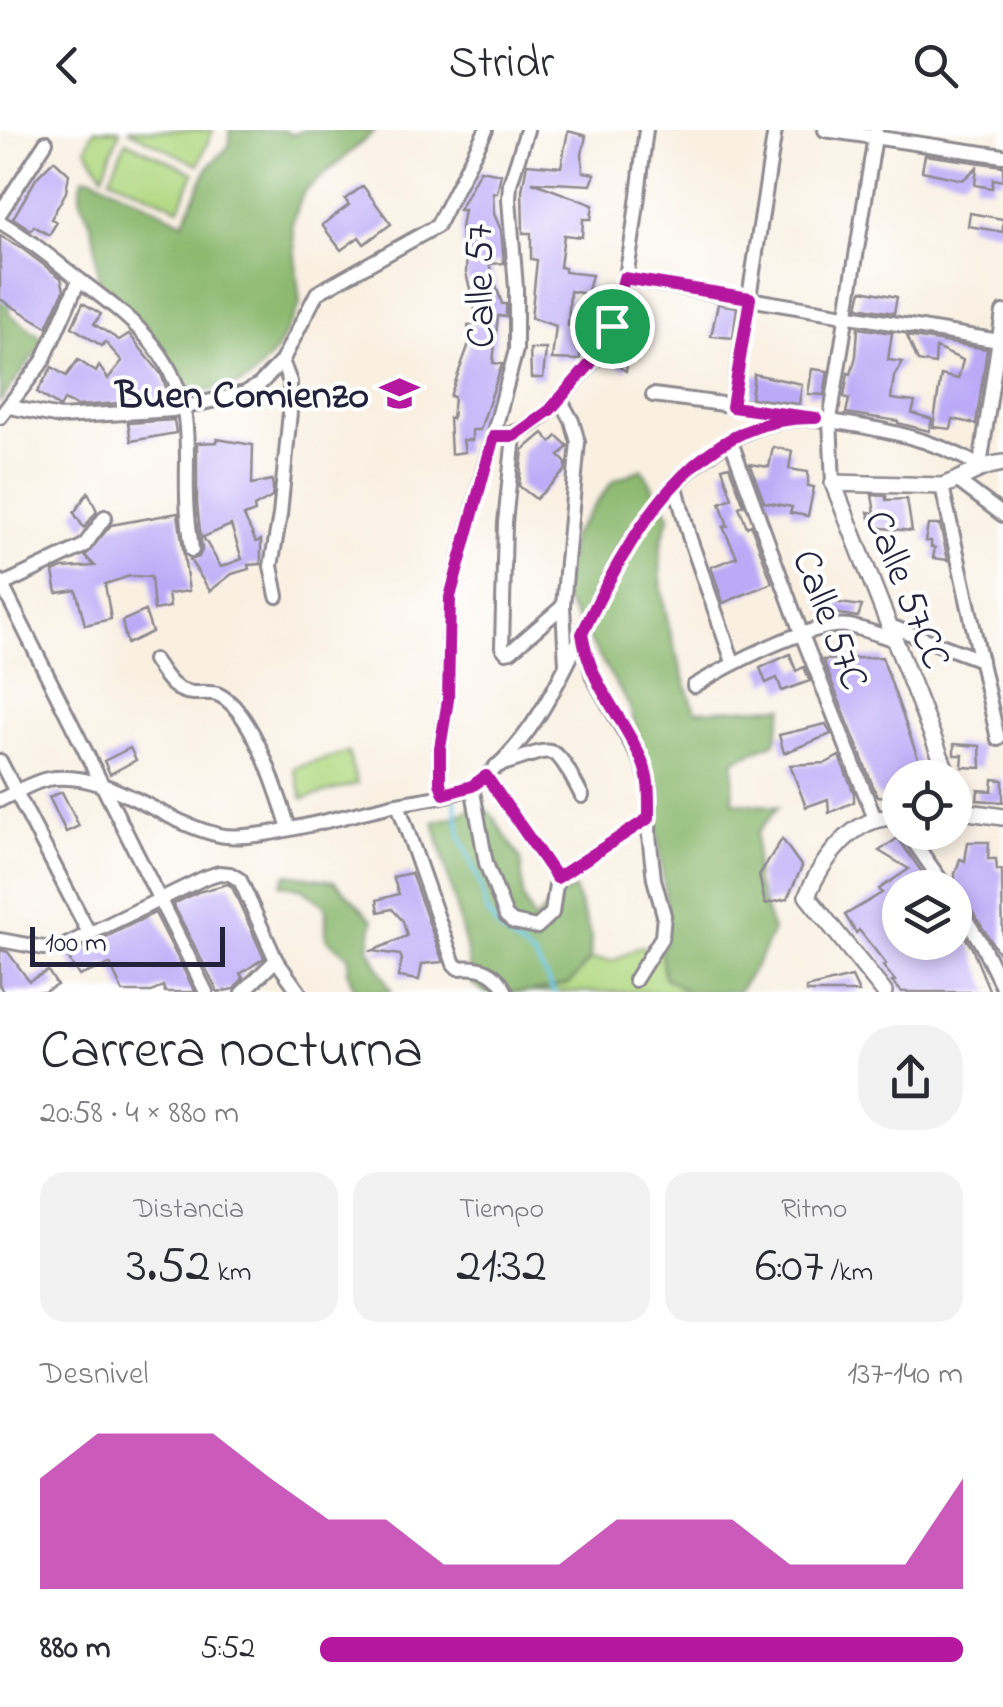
<!DOCTYPE html>
<html lang="es">
<head>
<meta charset="utf-8">
<style>
	:root { --surface:#fff; --page:#f2f2f3; --text:#2b2b33; --muted:#7c7c81; --accent:#b5179e }
	body { margin:0; font-family:"Indie Flower",sans-serif; background:var(--page); color:var(--text); height:100vh; display:flex; flex-direction:column; font-size:38px; white-space:nowrap }
	* { box-sizing:border-box; margin:0 }
	p { font-size:32px; color:var(--muted) }
	.icon { flex:none; width:55px; height:55px; fill:none; stroke:currentColor; stroke-width:2; stroke-linecap:round; stroke-linejoin:round }
	.map { position:relative; height:862px; overflow:hidden }
	.side { display:flex; flex-direction:column; background:var(--surface); flex:1 }
	.side>* { flex:none }
	.buttons { position:absolute; left:882px; top:630px; display:grid; gap:20px }
	.buttons a { display:grid; place-items:center; width:90px; height:90px; border-radius:50%; background:var(--surface); box-shadow:0 5px 15px #0003; font-size:50px }
	.scale { position:absolute; left:30px; bottom:25px; width:195px; box-sizing:border-box; padding-left:10px; border:5px solid #22223b; border-top:0; font-size:28px; line-height:35px; white-space:nowrap; color:#22223b; -webkit-text-stroke:8px #fff; paint-order:stroke }
	.pin { position:absolute; display:grid; place-items:center; width:85px; height:85px; color:#fff; margin:-42px; border:5px solid #fff; border-radius:50%; box-shadow:0 2px 10px #0007 }
	.round { display:grid; place-items:center; flex:none; width:105px; height:105px; border-radius:40px; background:var(--page) }
	.summary { display:flex; align-items:center; justify-content:space-between; height:170px; padding:0 40px }
	h1 { font-size:55px; font-weight:600; line-height:75px }
	.figures { display:grid; grid-template-columns:repeat(3,1fr); gap:15px; height:170px; padding:10px 40px }
	.figures div { display:grid; align-content:center; border-radius:25px; background:var(--page); text-align:center }
	.figures b { font-size:50px; font-weight:600 }
	.figures small { font-size:28px; font-weight:400 }
	.figures p { font-size:28px }
	.chart { height:280px; padding:20px 40px }
	.chart p { display:flex; justify-content:space-between }
	.chart svg { width:100%; height:180px; margin-top:10px; fill:var(--accent); opacity:.7 }
	ul { padding:0 40px; list-style:none; font-size:32px }
	li { display:grid; grid-template-columns:160px 120px 1fr; align-items:center; height:75px }
	li i { height:25px; border-radius:12px; background:var(--accent) }
	header { display:flex; justify-content:space-between; align-items:center; height:130px; padding:0 40px; background:var(--surface); font-size:45px; font-weight:600 }
	.map>svg:first-child { display:block }
	.green { fill:#b2d983; stroke:#6a7e5f; stroke-width:2.5 }
	.forest { fill:#8db971; stroke:#586e56; stroke-width:2.5 }
	.lines { fill:none; stroke-linecap:round; stroke-linejoin:round }
	.stream { stroke:#65c3e3; stroke-width:4 }
	.building { fill:#bcaaf7; fill-rule:evenodd }
	.minor-casing { stroke:#8e898e; stroke-width:18 }
	.tertiary-casing { stroke:#8e898e; stroke-width:20 }
	.minor { stroke:#fff; stroke-width:12 }
	.tertiary { stroke:#fff; stroke-width:15 }
	.route-casing { stroke:#fff; stroke-width:20 }
	.route { stroke:#b5179e; stroke-width:12 }
	.labels { text-anchor:middle; stroke-width:8; stroke-linejoin:round; paint-order:stroke }
	.street-label { font-size:40px; fill:#22223b; stroke:#fff }
	.poi-label { font-size:40px; font-weight:bold; fill:#22223b; stroke:#fff; text-anchor:end }
</style>
</head>
<body>
<header><svg class="icon" aria-label="back" viewBox="0 0 24 24"><path d="M15 5l-7 7 7 7"/></svg>Stridr<svg class="icon" aria-label="search" viewBox="0 0 24 24"><circle cx="10" cy="10" r="6"/><path d="M15 15l6 6"/></svg></header>
<div class="map">
<svg width="1003" height="862" viewBox="0 0 1003 862">
	<rect width="100%" height="100%" fill="#fff"/>
	<filter id="ink" filterUnits="userSpaceOnUse"><feTurbulence type="fractalNoise" baseFrequency=".01" numOctaves="2"/><feDisplacementMap in="SourceGraphic" scale="20" xChannelSelector="R" yChannelSelector="G"/><feConvolveMatrix kernelMatrix="1 2 1 2 8 2 1 2 1" color-interpolation-filters="sRGB"/></filter>
	<filter id="wash" filterUnits="userSpaceOnUse"><feTurbulence type="fractalNoise" baseFrequency=".0048" numOctaves="4" result="noise"/><feDisplacementMap in="SourceGraphic" scale="40" xChannelSelector="R" yChannelSelector="G"/><feGaussianBlur stdDeviation="2.25" result="paint"/><feColorMatrix in="noise" values="0 0 0 0 0 0 0 0 0 0 0 0 0 0 0 0 0 1.4 0 .05"/><feComposite in="paint" operator="in"/></filter>
	<g filter="url(#wash)">
		<rect width="100%" height="100%" fill="#f9f0e2"/>
		<g class="green">
			<polygon points="94,0 120,0 103,45 86,18"/>
			<polygon points="128,0 213,0 198,35"/>
			<polygon points="126,11 194,43 179,78 110,47"/>
			<polygon points="348,622 357,654 303,669 294,638"/>
			<polygon points="641,816 661,822 664,847 688,862 530,862 570,853 590,829 613,831"/>
		</g>
		<g class="forest">
			<path d="M229 0H284L292 5 304 0H376L303 63 292 94 300 175 276 221 252 248 238 255 197 263 190 262 158 212 99 154C96 136 97 112 91 94 85 75 74 69 84 47H92L183 92 208 37 230 15Z"/>
			<polygon points="6,167 11,170 8,183 39,205 42,214 0,272 0,173"/>
			<path d="M642 339 670 385C667 395 662 406 661 416 655 466 679 534 695 581L784 577 775 612 734 630 733 672 778 677 757 703 755 751 773 801 758 832 738 862H688L664 847 661 822 668 788 650 640 629 575 562 466 572 405 613 351Z"/>
			<polygon points="478,673 492,685 521,730 523,768 534,792 556,766 574,759 591,806 590,829 570,853 530,862 485,862 472,853 466,817 434,692 462,684"/>
			<polygon points="287,744 334,751 373,790 369,818 391,862 355,862 348,842 349,827 326,808 326,777 303,759 281,754"/>
		</g>
		<g class="lines">
			<polyline class="stream" points="455,670 460,705 480,753 487,782 499,800 536,829 554,862"/>
		</g>
		<g id="blocks">
			<g class="building">
				<polygon points="568,1 586,6 582,24 583,42 595,44 591,55 532,52 593,75 591,89 583,89 582,107 564,105 560,137 565,138 565,142 592,145 587,164 570,161 568,196 577,197 575,217 580,217 580,230 552,229 556,196 531,188 537,130 531,129 531,103 523,103 522,60 527,34 561,37"/>
				<polygon points="925,25 1003,36 1003,51 993,49 992,58 975,55 977,37 963,50 922,41"/>
				<polygon points="54,30 69,44 66,62 51,89 57,92 49,105 34,96 31,100 13,88 37,47"/>
				<polygon points="480,40 501,44 497,63 493,63 494,84 501,100 504,133 489,134 502,174 506,174 506,187 498,186 493,233 502,234 480,300 472,300 472,310 463,310 465,322 451,324 449,288 452,289 454,267 450,266 470,211 468,195 479,195 466,143 467,118 463,118 461,98 464,80 459,80"/>
				<polygon points="363,56 391,94 364,114 359,107 341,120 322,95 349,75 345,69"/>
				<polygon points="970,83 1003,89 1003,102 968,96"/>
				<polygon points="0,106 20,117 61,148 64,160 47,197 0,169"/>
				<polygon points="862,160 897,167 894,183 858,177"/>
				<polygon points="83,173 101,184 94,194 119,210 129,204 161,244 169,265 164,270 77,276 64,270 60,277 37,262 52,237 66,246 78,230 96,242 99,236 108,249 122,231 105,212 102,216 72,197"/>
				<polygon points="718,174 737,177 733,208 711,206"/>
				<polygon points="858,198 892,203 888,230 903,232 894,246 891,269 915,272 912,283 932,289 929,301 898,293 898,291 846,283 849,269 844,267 848,243 851,244 856,226"/>
				<polygon points="907,206 987,219 976,294 953,289 951,299 933,297 941,245 958,249 963,230 936,218 935,234 918,231"/>
				<polygon points="619,211 631,213 626,241 614,234"/>
				<polygon points="530,219 546,219 543,248 531,248"/>
				<polygon points="812,239 828,241 824,265 808,264"/>
				<polygon points="754,244 802,254 799,274 751,268"/>
				<polygon points="174,290 176,303 131,311 128,293"/>
				<polygon points="543,303 551,312 557,306 568,316 559,326 566,333 565,341 536,369 519,356 523,320"/>
				<path d="M217 309 253 315 252 354 272 350 273 358 272 367 254 377 255 382 244 386 256 412 261 410V434L248 435 249 439 232 444 210 461 190 430 199 427 202 420 197 373V313L217 312ZM231 395 242 429 221 437 203 407Z"/>
				<polygon points="773,317 792,321 789,339 808,342 808,356 814,357 808,386 790,383 792,377 764,372 750,334 769,337"/>
				<polygon points="729,336 744,375 739,377 747,397 751,395 772,453 723,473 711,437 737,427 723,397 728,396 720,373 732,368 722,338"/>
				<polygon points="88,362 97,381 84,398 74,383"/>
				<polygon points="872,365 886,366 886,370 907,369 912,401 873,397 868,382 875,383"/>
				<polygon points="178,383 189,461 168,464 170,477 154,480 151,447 130,446 105,454 111,489 85,495 76,460 57,463 53,442 62,438 95,436 85,426 111,395"/>
				<polygon points="928,395 940,395 948,430 933,428 935,418 931,417 931,411 925,411"/>
				<polygon points="826,471 862,476 858,487 822,481"/>
				<polygon points="145,481 152,502 127,514 122,491"/>
				<polygon points="790,524 796,541 804,537 810,551 782,561 777,548 766,553 760,538"/>
				<polygon points="882,527 925,648 900,648 900,668 877,666 823,530"/>
				<polygon points="826,594 831,604 784,623 779,605"/>
				<polygon points="954,614 980,616 981,638 962,637 963,625 954,625"/>
				<polygon points="130,618 136,630 110,644 104,631"/>
				<polygon points="839,626 854,663 854,672 829,683 828,669 806,677 790,635 826,633"/>
				<polygon points="993,649 1003,650 1003,672 977,670 978,660 992,661"/>
				<polygon points="62,662 79,696 66,702 49,667"/>
				<polygon points="898,708 933,758 900,758 900,812 955,812 955,791 972,818 990,862 902,862 892,852 895,851 883,836 886,834 859,800 856,803 845,785 882,763 879,759 909,739 879,721"/>
				<polygon points="782,709 802,737 787,769 765,774 759,745"/>
				<polygon points="968,712 989,712 988,729 996,729 997,740 1002,740 1003,830 963,767 955,762 955,744 960,729 965,731"/>
				<polygon points="411,743 443,832 422,834 419,850 398,847 402,829 400,825 372,821 407,806 403,791 392,779 379,782 377,770 399,764 393,747"/>
				<polygon points="228,754 232,757 264,828 240,844 243,848 234,859 218,862 173,774 198,762"/>
				<polygon points="155,783 195,862 165,862 163,856 152,862 123,862 110,834 79,846 67,826"/>
				<polygon points="0,820 8,822 29,851 48,841 57,855 44,862 3,862 0,856"/>
				<polygon points="852,847 859,862 806,862 806,858"/>
			</g>
		</g>
	</g>
	<g filter="url(#ink)">
		<use href="#blocks" fill-opacity="0" stroke="#8e898e" stroke-width="2.5"/>
		<g class="lines">
			<defs>
				<g id="minor">
					<polyline points="825,0 1003,26"/>
					<polyline points="0,83 46,12"/>
					<path d="M0 92C30 109 54 131 81 151 129 187 172 219 184 281 189 308 186 338 187 366 187 384 190 402 192 420"/>
					<polyline points="624,148 999,211"/>
					<polyline points="653,265 792,283"/>
					<polyline points="560,269 572,291 578,312 563,476 566,534"/>
					<polyline points="10,277 60,287 173,280 245,263 259,255 282,231 317,163 437,96 486,0"/>
					<polyline points="732,277 775,0"/>
					<polyline points="0,287 43,231 79,150"/>
					<path d="M811 288C875 298 923 304 980 336L1003 182"/>
					<path d="M494 306C522 306 546 287 564 265 576 249 593 235 603 218 630 171 638 57 646 0"/>
					<polyline points="514,306 505,393 502,517 506,522 511,521 563,476"/>
					<polyline points="730,309 802,505 876,691"/>
					<polyline points="958,351 1003,385"/>
					<polyline points="675,353 689,406 733,532"/>
					<polyline points="833,353 830,290 876,0"/>
					<polyline points="942,356 998,609"/>
					<polyline points="0,451 206,862"/>
					<polyline points="0,456 84,416 105,387"/>
					<polyline points="277,466 271,436 280,385 290,282 290,252 282,231"/>
					<polyline points="890,496 981,530"/>
					<polyline points="582,504 593,547 643,634 650,659 649,705 654,749 664,785 662,807 635,850"/>
					<path d="M154 530C165 546 173 562 193 563 200 563 211 562 217 564 253 578 278 665 289 698"/>
					<path d="M694 556C727 536 810 491 849 496 864 499 880 505 895 510"/>
					<polyline points="0,631 90,805"/>
					<path d="M496 636C557 619 550 605 582 666"/>
					<polyline points="486,646 557,748"/>
					<polyline points="472,656 486,733 506,786 513,792 537,797 552,783 557,748 649,688"/>
					<polyline points="444,664 440,653 440,618 448,570 450,467 516,220 516,158 509,69 510,54 527,0"/>
					<path d="M0 670C15 663 32 652 48 649 108 639 162 693 219 705 232 708 250 706 264 704 308 697 353 684 397 674 421 669 456 667 477 653 541 607 570 525 604 458 631 404 667 353 717 319 747 298 779 287 816 289"/>
					<path d="M398 674 454 834 458 838C480 836 496 840 506 862"/>
					<polyline points="907,702 946,758"/>
					<polyline points="955,772 981,813 1003,858"/>
					<polyline points="0,810 44,818 62,817 204,748 219,743 230,744 240,750 276,830 299,862"/>
					<polyline points="243,862 276,830"/>
				</g>
				<g id="tertiary">
					<path d="M949 648 833 353 942 356C965 348 979 336 1003 333"/>
					<polyline points="955,685 962,681 1003,687"/>
					<path d="M884 862 807 766C822 730 855 682 900 688"/>
				</g>
			</defs>
			<use href="#minor" class="minor-casing"/>
			<use href="#tertiary" class="tertiary-casing"/>
			<use href="#minor" class="minor"/>
			<use href="#tertiary" class="tertiary"/>
		</g>
	</g>
	<g class="lines" filter="url(#ink)">
		<defs>
			<path id="route" d="M624 148 750 168 732 277 816 288C694 284 627 410 582 504 592 560 623 585 643 633 650 650 649 669 649 688L557 748 486 646 472 656 444 664 440 653V618L448 570 450 467 494 306H514L550 280 590 234 612 196Z"/>
		</defs>
		<use href="#route" class="route-casing"/>
		<use href="#route" class="route"/>
	</g>
	<defs>
		<symbol id="school-bare" viewBox="-9 -9 18 18"><path d="M0-5L7-2L0 1L-7-2ZM-4 1L0 2.5L4 1V4Q0 6-4 4Z" fill="#b5179e" stroke="#fff" stroke-width="2.5" paint-order="stroke"/></symbol>
	</defs>
	<g fill-rule="evenodd">
		<use href="#school-bare" x="372" y="236" width="55" height="55"/>
	</g>
	<g class="labels">
		<g class="street-label">
			<text transform="translate(478 156) rotate(-91)" y="14">Calle 57</text>
			<text transform="translate(909 459) rotate(68)" y="14">Calle 57CC</text>
			<text transform="translate(832 489) rotate(69)" y="14">Calle 57C</text>
		</g>
		<g class="poi-label">
			<text x="369" y="277">Buen Comienzo</text>
		</g>
	</g>
</svg>
<div class="buttons">
<a><svg class="icon" aria-label="locate" viewBox="0 0 24 24"><circle cx="12" cy="12" r="6"/><path d="M12 2v4M12 18v4M2 12h4M18 12h4"/></svg></a>
<a><svg class="icon" aria-label="layers" viewBox="0 0 24 24"><path d="M12 4l9 5-9 5-9-5zM3 14l9 5 9-5"/></svg></a>
</div>
<div class="scale">100 m</div>
<div class="pin" style="left:612px;top:196px;background:#1e9e55"><svg class="icon" aria-label="arrive" viewBox="0 0 24 24"><path d="M6 21V4h12l-3 4 3 4H6"/></svg></div>
</div>
<section class="side">
<div class="summary"><div><h1>Carrera nocturna</h1><p>20:58 · 4 × 880 m</p></div><a class="round"><svg class="icon" aria-label="share" viewBox="0 0 24 24"><path d="M12 15V3M7 8l5-5 5 5M5 13v7h14v-7"/></svg></a></div>
<div class="figures">
<div><p>Distancia</p><b>3.52<small> km</small></b></div>
<div><p>Tiempo</p><b>21:32</b></div>
<div><p>Ritmo</p><b>6:07<small> /km</small></b></div>
</div>
<div class="chart"><p><span>Desnivel</span>137–140 m</p>
<svg viewBox="0 0 160 44" preserveAspectRatio="none"><path d="M0 44V17L10 6L20 6L30 6L40 17L50 27L60 27L70 38L80 38L90 38L100 27L110 27L120 27L130 38L140 38L150 38L160 17V44z"/></svg>
</div>
<ul>
<li><b>880 m</b>5:52<i style="width:100%"></i></li>
</ul>
</section>
</body>
</html>
